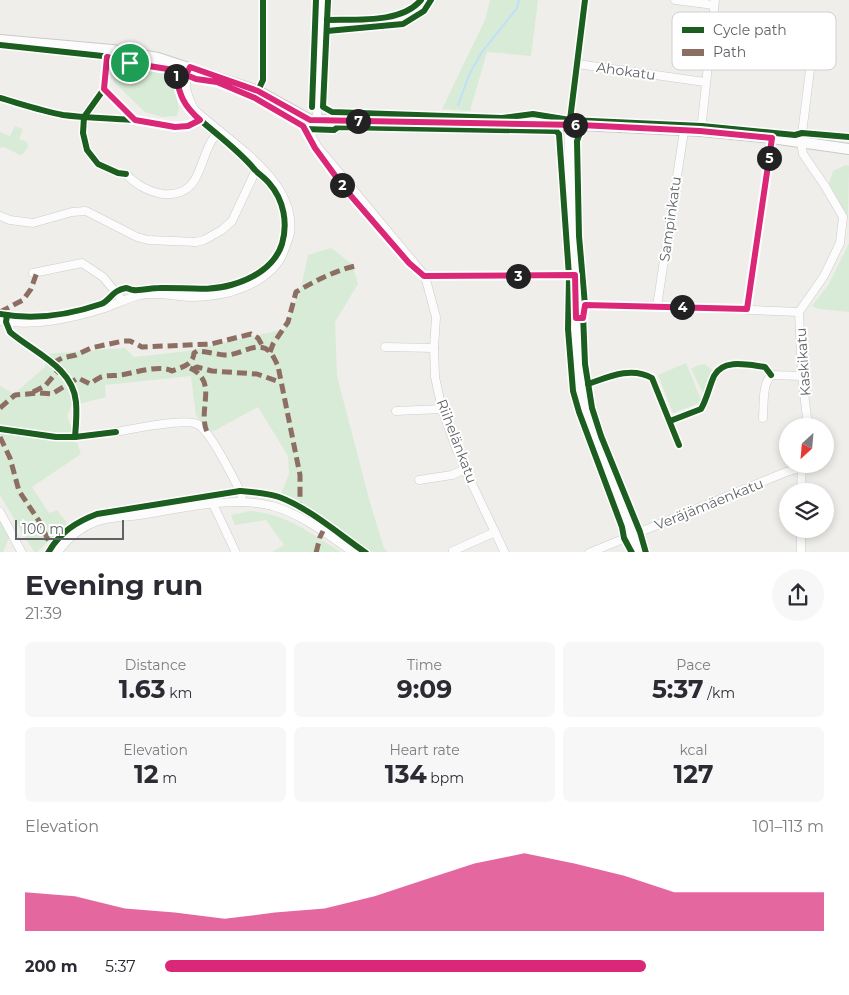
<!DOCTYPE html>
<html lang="en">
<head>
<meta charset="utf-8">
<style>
	:root { --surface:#fff; --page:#f7f7f7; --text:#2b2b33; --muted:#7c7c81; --accent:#db2777 }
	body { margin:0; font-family:Montserrat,sans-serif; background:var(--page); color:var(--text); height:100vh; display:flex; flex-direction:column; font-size:19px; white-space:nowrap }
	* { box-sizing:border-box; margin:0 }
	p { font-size:16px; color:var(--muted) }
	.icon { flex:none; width:28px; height:28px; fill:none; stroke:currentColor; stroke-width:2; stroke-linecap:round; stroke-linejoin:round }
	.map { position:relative; height:552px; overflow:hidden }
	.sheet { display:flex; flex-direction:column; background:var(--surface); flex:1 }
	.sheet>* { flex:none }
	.needle { width:32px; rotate:206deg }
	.fabs { position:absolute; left:779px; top:418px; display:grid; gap:10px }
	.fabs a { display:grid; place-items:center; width:55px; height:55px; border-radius:50%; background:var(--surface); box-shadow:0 2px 8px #0003; font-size:25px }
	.scale { position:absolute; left:15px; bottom:12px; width:109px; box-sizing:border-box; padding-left:5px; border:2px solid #5f6368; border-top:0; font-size:14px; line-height:18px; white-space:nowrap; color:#5f6368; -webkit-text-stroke:4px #fff; paint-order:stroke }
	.pin { position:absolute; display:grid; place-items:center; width:42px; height:42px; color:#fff; margin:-21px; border:2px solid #fff; border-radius:50%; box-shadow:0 1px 5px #0007 }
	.km { position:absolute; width:25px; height:25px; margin:-12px; border-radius:50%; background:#222; color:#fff; font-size:14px; line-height:25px; text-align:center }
	.round { display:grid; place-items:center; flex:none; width:52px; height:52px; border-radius:26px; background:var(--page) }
	.head { display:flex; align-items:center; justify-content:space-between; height:85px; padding:0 25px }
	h1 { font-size:28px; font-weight:700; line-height:38px }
	.metrics { display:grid; grid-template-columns:repeat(3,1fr); gap:8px; height:85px; padding:5px 25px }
	.metrics div { display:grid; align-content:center; border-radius:8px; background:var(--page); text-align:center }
	.metrics b { font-size:25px; font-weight:700 }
	.metrics small { font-size:14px; font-weight:400 }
	.metrics p { font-size:14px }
	.chart { height:140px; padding:10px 25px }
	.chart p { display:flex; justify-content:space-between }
	.chart svg { width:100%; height:90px; margin-top:5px; fill:var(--accent); opacity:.7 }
	ul { padding:0 25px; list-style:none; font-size:16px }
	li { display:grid; grid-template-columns:80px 60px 1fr; align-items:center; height:38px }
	li i { height:12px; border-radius:6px; background:var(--accent) }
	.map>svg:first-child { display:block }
	.green { fill:#d8ebd6 }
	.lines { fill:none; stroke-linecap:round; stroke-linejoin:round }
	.stream { stroke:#bfe0f9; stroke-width:2 }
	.street-casing { stroke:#cbcccc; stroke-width:9 }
	.secondary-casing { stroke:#cacacb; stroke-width:12 }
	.street { stroke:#fdfcfc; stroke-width:8 }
	.secondary { stroke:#fdfcfc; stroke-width:10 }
	.quiet { stroke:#8d6e63; stroke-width:5; stroke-dasharray:10 5; stroke-linecap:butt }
	.cycleway-casing { stroke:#fff; stroke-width:9 }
	.cycleway { stroke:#1b5e20; stroke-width:6 }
	.route-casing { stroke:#fff; stroke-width:10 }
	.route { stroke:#db2777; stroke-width:6 }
	.labels { text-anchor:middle; stroke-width:4; stroke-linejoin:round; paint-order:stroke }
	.street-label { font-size:14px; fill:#5f6368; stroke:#fff }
	.key { fill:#fff; stroke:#cfd0d2; stroke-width:1 }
	.key-label { font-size:14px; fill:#5f6368 }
</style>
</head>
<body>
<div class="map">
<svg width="849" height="553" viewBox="0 0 849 553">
	<rect width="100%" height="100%" fill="#efeeea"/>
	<g class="green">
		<polygon points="490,0 538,0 531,56 487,52 470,111 442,109 485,20"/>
		<polygon points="114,64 170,72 179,108 177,116 162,117 145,112 114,82 111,70"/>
		<polygon points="15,126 23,129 19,139 27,142 28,147 23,154 20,155 4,147 0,148 0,132 10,136"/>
		<polygon points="846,165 849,166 848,218 829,183 833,171"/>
		<polygon points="849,243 849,312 819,309 812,306 829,284"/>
		<polygon points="331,248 352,264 358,284 335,322 337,376 369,499 384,548 388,552 371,552 311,513 281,495 289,473 288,456 258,407 212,432 196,416 191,376 105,385 106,397 71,406 67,416 81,454 32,487 49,513 57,510 67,523 37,552 34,552 0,495 0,386 14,394 45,367 45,354 125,348 134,357 188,351 284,329 301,288 308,255"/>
		<polygon points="686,363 702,402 673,413 658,375"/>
		<polygon points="704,364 714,371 706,393 703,393 691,369 698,365"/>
		<path d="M251 511C287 514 311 534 341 552H272L284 545 266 520 235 525 231 515Z"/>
		<polygon points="0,521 9,538 3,552 0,552"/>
	</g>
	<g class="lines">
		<polyline class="stream" points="458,105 469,75 482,52 517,8 519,0"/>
		<defs>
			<g id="street">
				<polyline points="675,0 714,5"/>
				<path d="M320 25C343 25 387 25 407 16 415 12 421 7 425 0"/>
				<polyline points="577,64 705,82"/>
				<polyline points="317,119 321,0"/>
				<polyline points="310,120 312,137 317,146 425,276 436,317 434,348 435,377 442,409 457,451"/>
				<polyline points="701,131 715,0"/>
				<path d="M126 174C135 184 149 192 163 194 207 198 196 151 220 131"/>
				<polyline points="0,216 10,220 33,223 72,212 86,211 137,237 148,240 196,242 204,240 222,230 232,221 256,170 260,166"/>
				<polyline points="33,273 82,263 103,277 123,301"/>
				<polyline points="425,276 575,275"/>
				<polyline points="575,305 657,306 799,312"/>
				<polyline points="657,306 684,131"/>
				<polyline points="747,309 772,138"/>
				<path d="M0 321C36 326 70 319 105 308 116 304 128 298 140 295 157 292 173 296 190 297 203 297 218 295 231 292 253 285 278 272 285 248 287 243 289 238 290 233 297 179 227 141 194 109 186 94 183 82 190 67"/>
				<polyline points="385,347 434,348"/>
				<polyline points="396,411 442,409"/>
				<path d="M763 418C764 405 762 385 771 375L802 376"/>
				<polyline points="808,426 802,376 799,312 824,276 840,243 843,217 825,186 803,154 801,142 814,37"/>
				<path d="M116 432C132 429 184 418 197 424 209 429 233 477 240 491L243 502"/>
				<polyline points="463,465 505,553"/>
				<polyline points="419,480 452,475 465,469"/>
				<polyline points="801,491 802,464"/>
				<polyline points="213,504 236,553"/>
				<polyline points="0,512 22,553"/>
				<polyline points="453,551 495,532"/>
				<path d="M57 553C67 539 79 528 95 522 108 517 126 517 140 515 180 509 232 495 272 506 300 513 330 536 354 553"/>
				<polyline points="589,553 786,472 801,468"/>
				<polyline points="801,553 801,529"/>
			</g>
			<g id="secondary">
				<polyline points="0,40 112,50 158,58 258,91 310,120 580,125 701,131 772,138 849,149"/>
				<polyline points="569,125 577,370 581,399 586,416 639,553"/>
			</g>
		</defs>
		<use href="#street" class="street-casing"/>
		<use href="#secondary" class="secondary-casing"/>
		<use href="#street" class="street"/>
		<use href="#secondary" class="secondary"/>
		<g class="quiet">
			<polyline points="0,312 23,300 31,289 37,272"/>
			<path d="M270 352 273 344 288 322 296 292C315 281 334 271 355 266"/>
			<polyline points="53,363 62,358 76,355 91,348 123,341 130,341 142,347 211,344 251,334 258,338 263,347"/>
			<path d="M190 368C219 382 197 409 207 432"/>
			<polyline points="193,369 197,367 212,371 257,374 280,382"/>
			<polyline points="33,392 45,386 62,366"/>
			<path d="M0 408 15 395 39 393 52 394 78 378 90 384C94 381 97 379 101 377 107 375 114 376 121 375 134 373 160 364 172 371 182 367 193 365 194 353L197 351C207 352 216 354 225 355 239 356 259 339 270 352 273 355 276 362 278 366L300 475V499L298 507"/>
			<polyline points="0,437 10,458 19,491 39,521 53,550"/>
			<polyline points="316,553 320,537 323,531"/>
		</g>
		<defs>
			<g id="cycleway">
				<polyline points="328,0 323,107 332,112 502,118 533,114 570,120 702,126 795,135 802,133 849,137"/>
				<path d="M327 20C355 19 401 24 421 0"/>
				<polyline points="327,31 403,24 424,11 431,0"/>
				<polyline points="0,45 112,57 132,64 174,70 196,79 217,83 255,97 303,126 315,148 345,189 409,263 425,276"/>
				<polyline points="107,57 104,89 84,117 83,133 87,150 98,164 118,173 126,174"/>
				<polyline points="255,97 263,80 263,0"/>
				<path d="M0 98C21 104 42 111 63 115 86 118 109 118 132 120 159 122 173 133 200 120"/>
				<polyline points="312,107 316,0"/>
				<polyline points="557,118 556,131 559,134 569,276 568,329 573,391 579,412 622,527 624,538 632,553"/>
				<polyline points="570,120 585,0"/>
				<polyline points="580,120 580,133 577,141 579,236 585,305 583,314 585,364 592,408 601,436 640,532 646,553"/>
				<polyline points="305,129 334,130 338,127 556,131"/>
				<path d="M0 314C33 320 69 315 101 304 110 301 112 290 126 288 128 288 130 290 133 290 141 291 151 288 159 288 184 287 207 292 231 285 253 279 275 266 282 244 288 223 284 200 269 183 265 178 260 175 255 170 236 147 210 130 188 109L182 99 174 70"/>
				<path d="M7 315 6 322 10 332C33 352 73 367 76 402 77 414 76 426 75 437"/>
				<path d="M588 384C608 377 631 366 652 378L679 445"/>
				<path d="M670 421 701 409C707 399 709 387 714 376 723 358 749 365 765 367L771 375"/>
				<polyline points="0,429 56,437 75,437 116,432"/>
				<path d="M48 553C60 532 76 522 97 514L240 491C253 492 267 493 279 497 309 508 340 535 366 553"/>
			</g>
		</defs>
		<use href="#cycleway" class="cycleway-casing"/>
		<use href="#cycleway" class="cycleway"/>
	</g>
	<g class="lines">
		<defs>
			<path id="route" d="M130 63 107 57 104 89 135 120 175 127 188 126 200 120C181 103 180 94 174 70L196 79 217 82 255 98 303 126 315 148 345 189 409 263 424 276 575 275 576 318H583L585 305 747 309 772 138 700 131 580 125 310 120 258 91 190 67 186 75 174 70 130 63"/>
		</defs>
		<use href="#route" class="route-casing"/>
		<use href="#route" class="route"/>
	</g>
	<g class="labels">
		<g class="street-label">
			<text transform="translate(626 71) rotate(8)" y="5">Ahokatu</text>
			<text transform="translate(670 219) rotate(-82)" y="5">Sampinkatu</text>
			<text transform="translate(803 362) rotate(-94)" y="5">Kaskikatu</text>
			<text transform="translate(457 441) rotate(69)" y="5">Riihelänkatu</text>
			<text transform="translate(709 504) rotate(-22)" y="5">Veräjämäenkatu</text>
		</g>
	</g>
	<rect x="672" y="12" width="164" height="58" rx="8" class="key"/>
	<rect x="682" y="27" width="22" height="6" fill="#1b5e20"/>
	<rect x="682" y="49" width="22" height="7" fill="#8d6e63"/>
	<g class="key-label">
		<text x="713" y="35">Cycle path</text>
		<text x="713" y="57">Path</text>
	</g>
</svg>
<div class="fabs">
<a><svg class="needle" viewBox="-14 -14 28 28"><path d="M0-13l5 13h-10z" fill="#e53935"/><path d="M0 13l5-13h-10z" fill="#7c7c81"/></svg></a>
<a><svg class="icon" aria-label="layers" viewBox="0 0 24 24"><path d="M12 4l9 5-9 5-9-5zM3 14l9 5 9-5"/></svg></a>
</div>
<div class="scale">100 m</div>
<div class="pin" style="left:130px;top:63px;background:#1e9e55"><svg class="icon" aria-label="arrive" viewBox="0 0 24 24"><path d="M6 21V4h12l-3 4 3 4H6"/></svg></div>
<b class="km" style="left:176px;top:76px">1</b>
<b class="km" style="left:342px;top:185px">2</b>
<b class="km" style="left:518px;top:276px">3</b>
<b class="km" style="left:682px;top:307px">4</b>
<b class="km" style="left:769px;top:158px">5</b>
<b class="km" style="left:575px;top:125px">6</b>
<b class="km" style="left:358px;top:121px">7</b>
</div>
<section class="sheet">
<div class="head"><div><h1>Evening run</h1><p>21:39</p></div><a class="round"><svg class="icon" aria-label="share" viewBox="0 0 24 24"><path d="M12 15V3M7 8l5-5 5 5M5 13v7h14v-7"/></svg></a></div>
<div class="metrics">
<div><p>Distance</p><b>1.63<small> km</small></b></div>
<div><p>Time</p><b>9:09</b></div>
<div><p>Pace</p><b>5:37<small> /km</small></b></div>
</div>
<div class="metrics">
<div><p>Elevation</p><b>12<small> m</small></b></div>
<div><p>Heart rate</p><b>134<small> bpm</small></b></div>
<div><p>kcal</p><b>127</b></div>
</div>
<div class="chart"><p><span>Elevation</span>101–113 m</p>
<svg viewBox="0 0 160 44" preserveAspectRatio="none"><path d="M0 44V25L10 27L20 33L30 35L40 38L50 35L60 33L70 27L80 19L90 11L100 6L110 11L120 17L130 25L140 25L150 25L160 25V44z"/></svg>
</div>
<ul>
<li><b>200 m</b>5:37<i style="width:73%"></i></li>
</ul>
</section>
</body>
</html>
